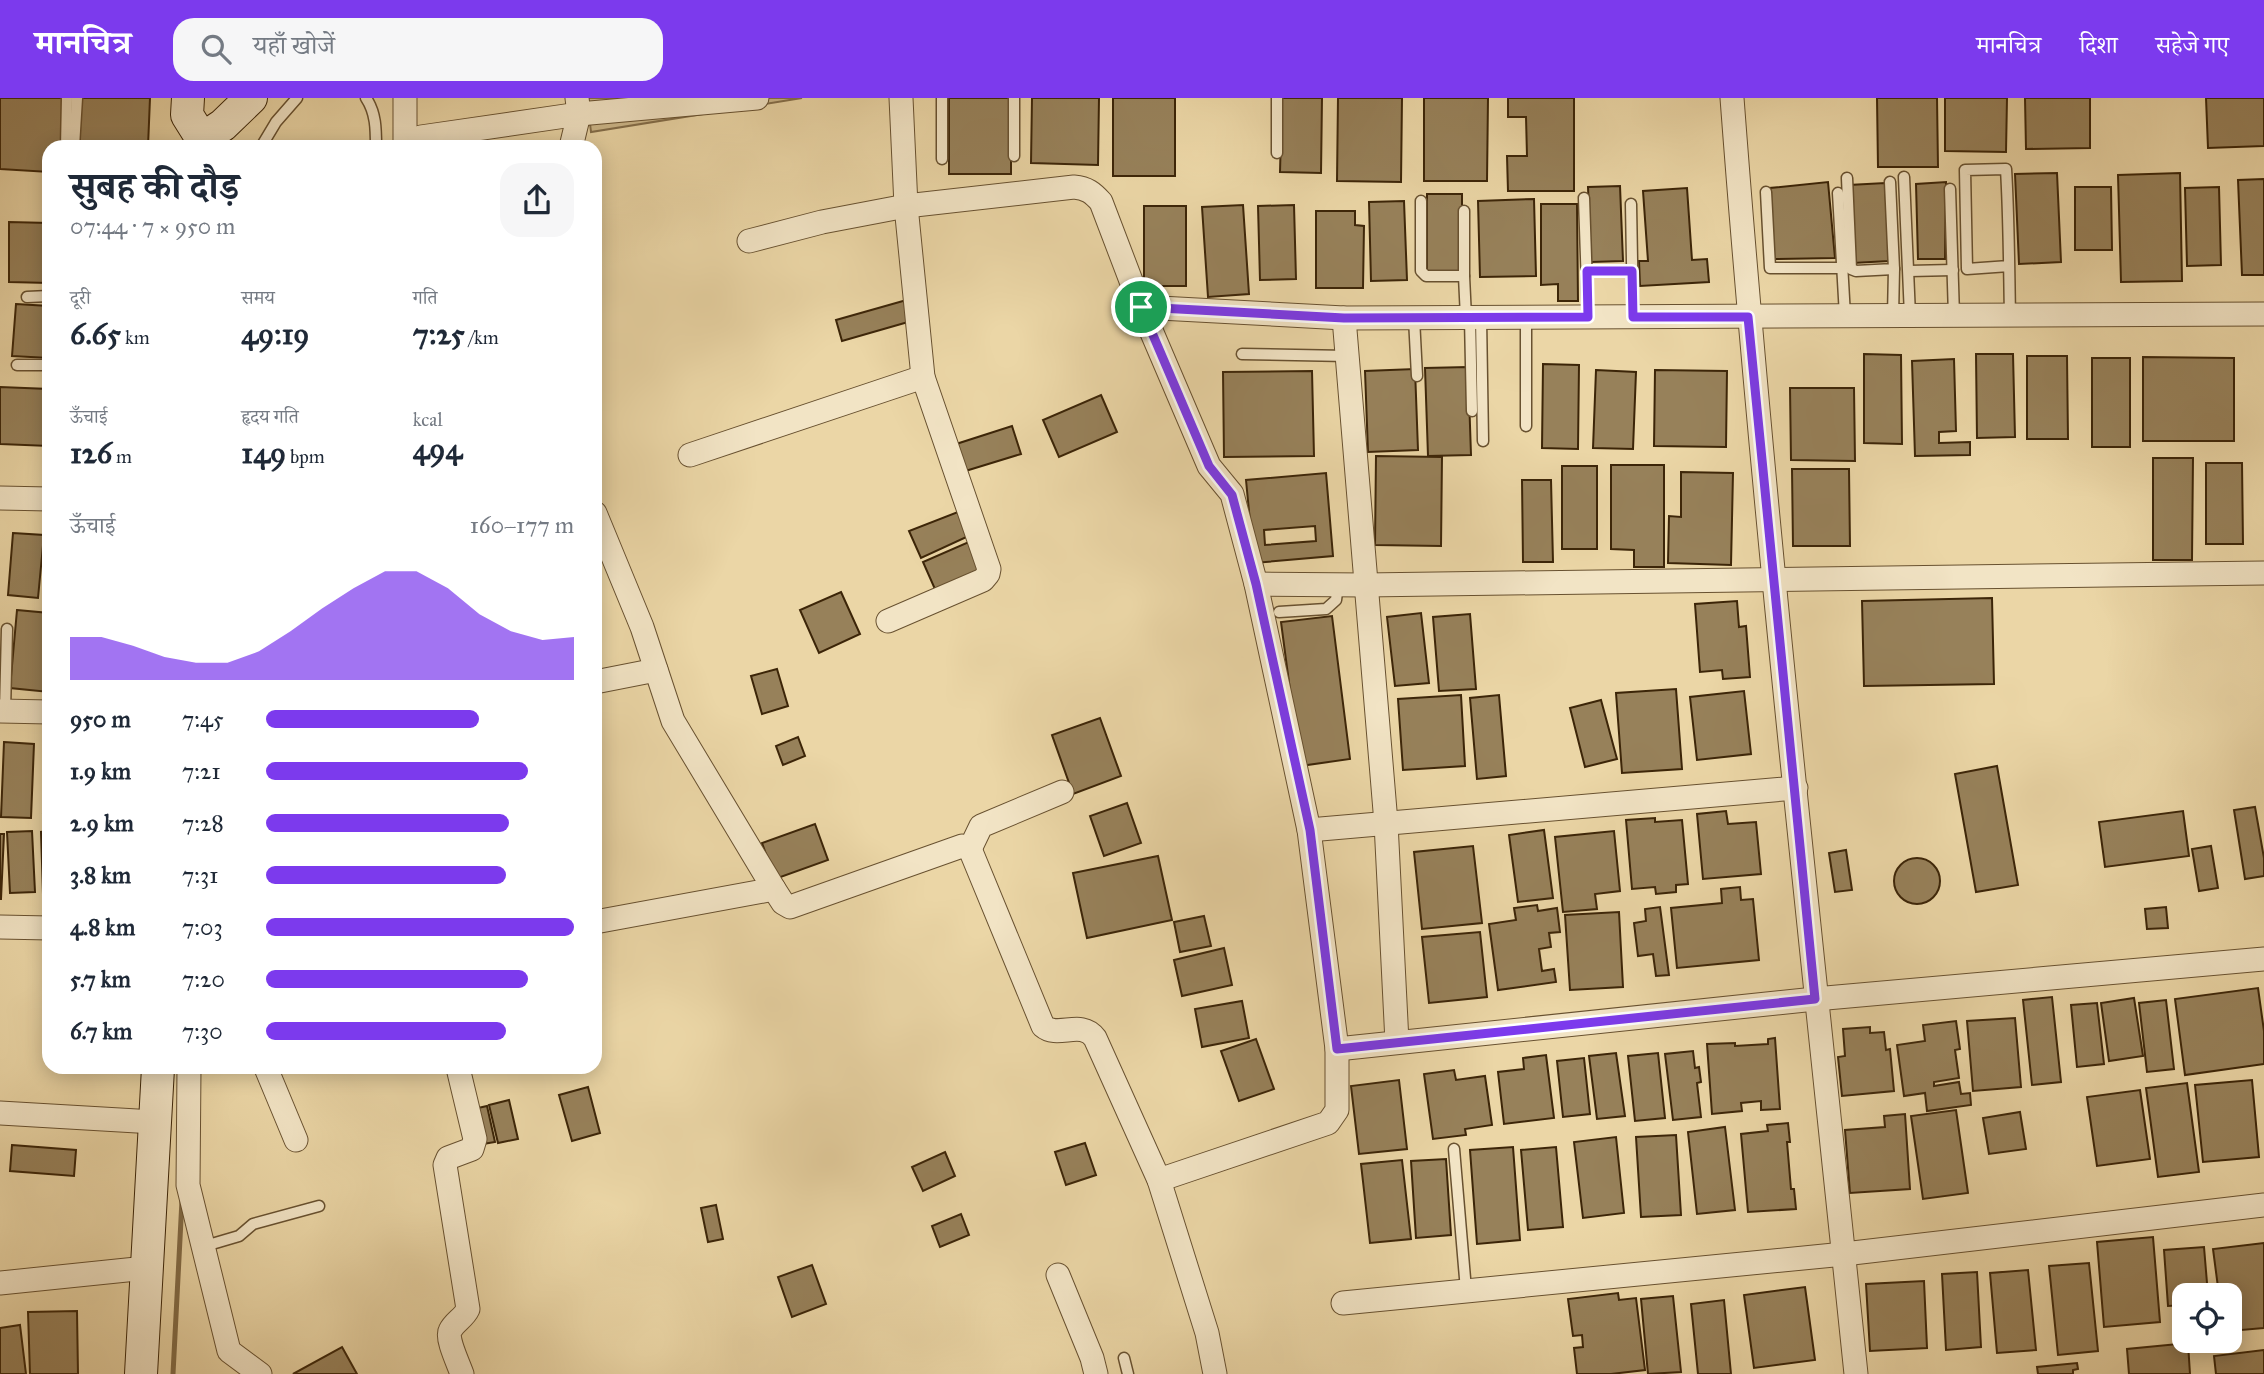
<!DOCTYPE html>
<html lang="hi">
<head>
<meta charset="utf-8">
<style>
	:root { --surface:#fff; --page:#f6f6f7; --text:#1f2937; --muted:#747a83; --accent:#7c3aed }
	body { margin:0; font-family:"IM FELL Great Primer","Noto Serif Devanagari",serif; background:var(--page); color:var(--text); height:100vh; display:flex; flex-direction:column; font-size:26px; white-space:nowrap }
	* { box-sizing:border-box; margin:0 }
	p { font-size:23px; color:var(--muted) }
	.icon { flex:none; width:38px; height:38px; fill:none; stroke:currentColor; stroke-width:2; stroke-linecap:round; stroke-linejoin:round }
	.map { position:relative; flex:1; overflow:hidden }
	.panel { position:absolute; left:42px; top:42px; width:560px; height:934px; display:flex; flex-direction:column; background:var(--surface); border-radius:21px; box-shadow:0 4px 18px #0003 }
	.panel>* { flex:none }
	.fabs { position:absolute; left:2172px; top:1185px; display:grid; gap:14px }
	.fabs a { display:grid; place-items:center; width:70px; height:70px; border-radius:14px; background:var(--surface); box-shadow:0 4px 18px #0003; font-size:35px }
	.pin { position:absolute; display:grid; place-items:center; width:60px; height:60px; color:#fff; margin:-30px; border:4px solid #fff; border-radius:50%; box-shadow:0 2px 7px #0007 }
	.round { display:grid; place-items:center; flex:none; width:74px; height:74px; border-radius:21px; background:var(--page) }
	.overview { display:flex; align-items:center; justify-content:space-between; height:119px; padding:0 28px }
	h1 { font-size:38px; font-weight:700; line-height:52px }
	.stats { display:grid; grid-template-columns:repeat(3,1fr); gap:10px; height:119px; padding:7px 28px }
	.stats div { display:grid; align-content:center }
	.stats b { font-size:30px; font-weight:700 }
	.stats small { font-size:19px; font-weight:400 }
	.stats p { font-size:19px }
	.chart { height:196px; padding:14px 28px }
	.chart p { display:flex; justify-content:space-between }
	.chart svg { width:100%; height:126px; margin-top:7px; fill:var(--accent); opacity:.7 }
	ul { padding:0 28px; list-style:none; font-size:23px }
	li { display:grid; grid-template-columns:112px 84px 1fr; align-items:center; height:52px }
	li i { height:18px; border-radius:9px; background:var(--accent) }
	header { display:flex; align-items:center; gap:42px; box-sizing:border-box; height:98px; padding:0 35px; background:var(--accent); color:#fff }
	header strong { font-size:33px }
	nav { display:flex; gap:38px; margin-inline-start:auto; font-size:24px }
	.search { width:490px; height:63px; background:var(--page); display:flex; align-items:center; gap:18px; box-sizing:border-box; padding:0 24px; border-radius:21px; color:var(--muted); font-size:26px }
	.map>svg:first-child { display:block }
	.green { fill:#cdb88b; stroke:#846e4a; stroke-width:2 }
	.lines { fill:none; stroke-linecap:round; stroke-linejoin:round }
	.stream { stroke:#826b46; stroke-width:5 }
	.building { fill:#97815a; stroke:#3c2508; stroke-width:2; fill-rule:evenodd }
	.lane-casing { stroke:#685130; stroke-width:13 }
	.street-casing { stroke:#685130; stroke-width:25 }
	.secondary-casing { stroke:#3c2508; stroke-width:34 }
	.lane { stroke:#f2e4c5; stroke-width:10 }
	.street { stroke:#f2e4c5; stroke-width:23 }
	.secondary { stroke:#f2e4c5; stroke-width:32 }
	.route-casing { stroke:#fff; stroke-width:14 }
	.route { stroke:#7c3aed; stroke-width:9 }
</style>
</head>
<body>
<header>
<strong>मानचित्र</strong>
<div class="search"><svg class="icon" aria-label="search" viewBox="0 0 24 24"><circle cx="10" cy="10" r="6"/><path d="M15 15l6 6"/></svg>यहाँ खोजें</div>
<nav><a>मानचित्र</a><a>दिशा</a><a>सहेजे गए</a></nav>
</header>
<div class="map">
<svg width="2264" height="1276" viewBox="0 0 2264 1276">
	<rect width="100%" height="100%" fill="#ebd6a6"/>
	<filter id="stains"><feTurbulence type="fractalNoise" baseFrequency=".00286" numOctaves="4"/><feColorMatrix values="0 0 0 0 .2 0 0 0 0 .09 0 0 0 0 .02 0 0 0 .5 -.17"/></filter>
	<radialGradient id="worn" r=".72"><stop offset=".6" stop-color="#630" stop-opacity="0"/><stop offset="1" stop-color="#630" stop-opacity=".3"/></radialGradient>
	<polygon class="green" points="587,0 802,0 591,34"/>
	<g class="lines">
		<polyline class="stream" points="173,1276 182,1102"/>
	</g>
	<g class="building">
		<polygon points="0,0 64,0 62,49 49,49 49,74 0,71"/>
		<polygon points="80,0 150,0 148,49 77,49"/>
		<rect x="949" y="0" width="62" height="76"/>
		<polygon points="1032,0 1099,0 1098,67 1031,65"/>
		<rect x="1113" y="0" width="62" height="78"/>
		<polygon points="1282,0 1322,0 1321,75 1280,74"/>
		<polygon points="1338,0 1402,0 1401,84 1337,83"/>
		<polygon points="1424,0 1488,0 1487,83 1424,83"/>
		<polygon points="1508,0 1574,0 1574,93 1508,93 1507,58 1527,58 1526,19 1508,19"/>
		<polygon points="1877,0 1937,0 1938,69 1878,69"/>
		<polygon points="1945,0 2007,0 2006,54 1945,53"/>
		<polygon points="2025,0 2090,0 2090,50 2026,51"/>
		<polygon points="2206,0 2264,0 2264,48 2208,50"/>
		<polygon points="2057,75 2061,164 2019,166 2015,76"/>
		<polygon points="2180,75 2182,183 2121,184 2118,77"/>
		<polygon points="2264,81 2264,177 2242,177 2238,82"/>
		<polygon points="1828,84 1835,160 1774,161 1770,90"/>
		<polygon points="1946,84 1945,161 1918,161 1916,86"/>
		<polygon points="1885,85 1889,163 1853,165 1849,87"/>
		<polygon points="1620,88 1623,163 1591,164 1588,89"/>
		<polygon points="2075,89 2111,89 2112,152 2075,152"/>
		<polygon points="2219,89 2221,167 2187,168 2185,90"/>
		<polygon points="1687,90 1692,162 1707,161 1709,184 1640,188 1639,163 1648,163 1643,93"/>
		<rect x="1427" y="96" width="35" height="77"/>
		<polygon points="1534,101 1536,178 1480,179 1478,103"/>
		<polygon points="1404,103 1407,182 1371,183 1369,104"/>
		<polygon points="1541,106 1577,106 1578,203 1558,203 1558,186 1541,187"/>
		<polygon points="1243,107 1249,196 1208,199 1202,109"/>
		<polygon points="1294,107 1296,181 1260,182 1258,108"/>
		<rect x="1144" y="108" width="42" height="80"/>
		<polygon points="1316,113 1355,113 1355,127 1364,128 1363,190 1316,190"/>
		<polygon points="9,124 49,125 49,185 9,184"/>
		<polygon points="910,201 915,222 842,243 836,222"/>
		<polygon points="16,206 49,208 49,260 12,258"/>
		<polygon points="1864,256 1901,257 1902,346 1864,345"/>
		<polygon points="1976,256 2013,256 2015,339 1977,340"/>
		<polygon points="2027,258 2067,258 2068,341 2027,341"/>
		<polygon points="2143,259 2234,260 2234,343 2143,343"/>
		<rect x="2092" y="260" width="38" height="89"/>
		<polygon points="1954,261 1956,333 1939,334 1939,345 1970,344 1970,357 1915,358 1912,263"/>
		<polygon points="1543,266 1579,267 1578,351 1542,350"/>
		<polygon points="1468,269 1471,357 1428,358 1425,270"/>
		<polygon points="1415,271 1418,352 1368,354 1365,273"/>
		<polygon points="1596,272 1636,274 1633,351 1593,350"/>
		<polygon points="1655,272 1727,273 1726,349 1654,348"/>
		<polygon points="1312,273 1314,358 1224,359 1223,274"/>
		<polygon points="0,289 49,291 49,348 0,346"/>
		<polygon points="1790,290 1854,290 1855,363 1791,362"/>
		<polygon points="1101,297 1117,334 1059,359 1043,322"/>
		<polygon points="1012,328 1021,356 959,375 950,348"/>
		<polygon points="1376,358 1442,359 1441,448 1375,447"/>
		<polygon points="2153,360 2193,360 2192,462 2153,462"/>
		<polygon points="2206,365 2242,365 2243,446 2206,446"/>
		<polygon points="1611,367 1664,367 1664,469 1634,469 1634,452 1611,451"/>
		<rect x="1562" y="368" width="35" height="83"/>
		<polygon points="1792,371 1849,371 1850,448 1793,448"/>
		<polygon points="1681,374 1733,375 1731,467 1668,465 1669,418 1681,419"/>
		<path d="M1326 375 1333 458 1254 465 1246 382ZM1315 428 1316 443 1265 447 1264 432Z"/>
		<polygon points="1522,382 1551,382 1553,464 1523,464"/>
		<polygon points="963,412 973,436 921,460 909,433"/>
		<polygon points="13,435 44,437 38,500 8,497"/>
		<polygon points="971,443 986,477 938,498 923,464"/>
		<polygon points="841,494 860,536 819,555 800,512"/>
		<polygon points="1992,500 1994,586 1864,588 1862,503"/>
		<polygon points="1737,503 1739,529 1746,528 1750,579 1723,581 1722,572 1700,574 1695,506"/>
		<polygon points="17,512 49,515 49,594 10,590"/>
		<polygon points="1421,515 1429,585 1395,588 1387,519"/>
		<polygon points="1470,516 1476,591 1439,593 1433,519"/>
		<polygon points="1332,518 1350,661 1300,668 1281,524"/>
		<polygon points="777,571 788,608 762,616 751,578"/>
		<polygon points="1676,591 1682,671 1622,675 1616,595"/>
		<polygon points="1744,593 1751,656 1697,662 1690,599"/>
		<polygon points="1461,597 1465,668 1403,672 1398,601"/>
		<polygon points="1499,597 1506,678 1477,681 1470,600"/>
		<polygon points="1601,602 1617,661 1585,669 1570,610"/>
		<polygon points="1100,620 1121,678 1073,696 1052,637"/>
		<polygon points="798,639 805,658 783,667 776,648"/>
		<polygon points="4,644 34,646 31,720 1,719"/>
		<polygon points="46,653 49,653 49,715 43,715"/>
		<polygon points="1997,668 2018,787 1976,794 1955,676"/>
		<polygon points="1127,705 1141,745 1104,758 1090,718"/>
		<polygon points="2255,709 2264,760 2264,778 2245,781 2234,712"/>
		<polygon points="1726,713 1728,726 1756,724 1761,776 1703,781 1697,716"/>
		<polygon points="2183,713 2189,758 2105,769 2099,724"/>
		<polygon points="1655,720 1655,724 1682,722 1688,786 1676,787 1676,794 1656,796 1655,789 1632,791 1626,722"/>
		<polygon points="815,726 828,762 775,781 762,745"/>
		<polygon points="1544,732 1553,800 1518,804 1509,737"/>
		<polygon points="32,733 35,794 10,795 7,734"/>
		<polygon points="49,733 49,796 43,796 41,734"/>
		<polygon points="1614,733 1620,793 1595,796 1597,811 1563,814 1555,739"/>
		<polygon points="0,736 4,736 1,801 0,801"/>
		<polygon points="1473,748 1482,825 1422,831 1414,754"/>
		<polygon points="2211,748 2218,790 2199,793 2192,751"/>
		<polygon points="1846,752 1852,792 1835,794 1829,755"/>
		<polygon points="1158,758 1172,822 1087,840 1073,775"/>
		<circle cx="1917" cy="783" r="23"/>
		<polygon points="1740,789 1741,802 1753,801 1759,862 1677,870 1671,810 1722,805 1721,791"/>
		<polygon points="1537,807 1538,813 1557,810 1560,834 1549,835 1551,849 1539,851 1542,873 1554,871 1556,884 1498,892 1489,826 1516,822 1514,810"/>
		<polygon points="1660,809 1669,877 1656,878 1653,856 1638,858 1634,825 1646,823 1645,811"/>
		<polygon points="2166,809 2168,830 2147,831 2145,811"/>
		<polygon points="1619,814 1623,889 1570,892 1565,817"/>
		<polygon points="1204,818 1211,848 1180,854 1174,824"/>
		<polygon points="1480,834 1487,899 1429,905 1422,839"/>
		<polygon points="1224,850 1232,887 1182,898 1174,862"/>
		<polygon points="2258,890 2264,933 2264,966 2185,977 2175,901"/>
		<polygon points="2052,899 2061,984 2032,987 2023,902"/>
		<polygon points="2134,900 2143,958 2109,963 2101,905"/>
		<polygon points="2166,902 2174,971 2147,974 2139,905"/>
		<polygon points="1242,903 1249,940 1202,949 1195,911"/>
		<polygon points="2097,905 2104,966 2077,969 2071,907"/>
		<polygon points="2015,920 2021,989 1973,993 1967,923"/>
		<polygon points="1956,923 1960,951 1955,952 1959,980 1934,984 1934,988 1959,984 1961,996 1970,995 1971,1007 1927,1013 1925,995 1904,998 1897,947 1925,943 1923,927"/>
		<polygon points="1870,929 1870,935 1884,934 1886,952 1890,951 1894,993 1842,998 1838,959 1845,958 1843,931"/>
		<polygon points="1775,940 1780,1011 1761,1012 1761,1003 1741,1005 1742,1013 1712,1016 1707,946 1735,945 1735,948 1768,946 1768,941"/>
		<polygon points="1256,941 1274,991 1239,1003 1221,953"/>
		<polygon points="1693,953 1695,970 1699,969 1701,984 1697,985 1701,1019 1673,1022 1665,956"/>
		<polygon points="1616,955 1625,1018 1597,1021 1589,958"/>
		<polygon points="1658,955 1665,1020 1635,1023 1628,958"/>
		<polygon points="1546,957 1554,1020 1504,1026 1498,974 1524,971 1523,960"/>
		<polygon points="1584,960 1590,1016 1563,1019 1557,963"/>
		<polygon points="1454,972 1456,982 1485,978 1492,1027 1465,1031 1466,1037 1433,1041 1424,976"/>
		<polygon points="1399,982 1407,1051 1359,1056 1351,988"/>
		<polygon points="2252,982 2259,1059 2203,1064 2195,987"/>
		<polygon points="2187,985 2199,1074 2158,1079 2146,990"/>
		<polygon points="588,989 600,1035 572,1043 559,997"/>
		<polygon points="2140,992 2150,1061 2097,1068 2087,999"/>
		<polygon points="509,1002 518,1041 498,1045 489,1007"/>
		<polygon points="487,1008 495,1044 477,1047 469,1012"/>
		<polygon points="1956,1012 1968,1095 1923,1101 1911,1018"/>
		<polygon points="2020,1014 2026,1051 1989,1056 1983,1020"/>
		<polygon points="1905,1016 1910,1091 1850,1095 1845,1032 1885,1029 1884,1018"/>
		<polygon points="1788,1025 1790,1044 1787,1044 1791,1091 1794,1091 1796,1111 1748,1114 1741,1036 1768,1033 1767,1027"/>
		<polygon points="1725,1029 1735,1112 1697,1116 1688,1034"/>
		<polygon points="1676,1037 1681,1117 1641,1119 1636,1039"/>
		<polygon points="1616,1039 1624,1115 1583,1120 1574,1044"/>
		<polygon points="1085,1045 1096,1077 1066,1087 1055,1054"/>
		<polygon points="12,1047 76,1052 74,1078 10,1073"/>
		<polygon points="1513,1049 1520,1142 1477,1146 1470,1052"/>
		<polygon points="1556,1049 1563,1129 1528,1132 1521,1052"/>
		<polygon points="945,1054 955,1078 923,1093 912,1069"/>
		<polygon points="1446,1061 1451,1137 1416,1140 1411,1063"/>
		<polygon points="1402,1062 1411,1141 1370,1145 1361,1066"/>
		<polygon points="716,1107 723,1141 708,1144 701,1110"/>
		<polygon points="961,1116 969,1137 940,1149 932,1128"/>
		<polygon points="2153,1139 2160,1224 2104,1229 2097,1144"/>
		<polygon points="2264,1145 2264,1230 2230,1233 2230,1197 2219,1197 2213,1151"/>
		<polygon points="2204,1149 2208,1197 2184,1197 2184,1207 2168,1208 2164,1152"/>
		<polygon points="2089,1165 2098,1253 2058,1257 2049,1168"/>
		<polygon points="812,1167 826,1206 792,1219 778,1179"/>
		<polygon points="2028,1172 2036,1252 1997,1255 1990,1175"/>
		<polygon points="1977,1174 1981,1249 1946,1252 1942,1176"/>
		<polygon points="1924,1183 1927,1250 1870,1253 1866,1186"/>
		<polygon points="1805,1189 1815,1262 1754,1270 1744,1197"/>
		<polygon points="1618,1195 1619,1202 1636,1200 1645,1272 1611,1276 1577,1276 1574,1250 1583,1249 1582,1237 1573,1238 1568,1201"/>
		<polygon points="1673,1198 1681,1274 1648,1276 1641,1201"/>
		<polygon points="1724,1202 1731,1276 1698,1276 1691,1206"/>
		<polygon points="77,1213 78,1276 30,1276 28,1214"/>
		<polygon points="20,1227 26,1276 0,1276 0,1230"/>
		<polygon points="2188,1245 2190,1276 2129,1276 2127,1251"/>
		<polygon points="342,1249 357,1276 293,1276"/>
		<polygon points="2264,1252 2264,1276 2216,1276 2214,1258"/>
		<polygon points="2077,1265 2078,1271 2073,1272 2073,1276 2038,1276 2037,1269"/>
	</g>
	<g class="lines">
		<defs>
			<g id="lane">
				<path d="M366 0C376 15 376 31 376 49"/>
				<polyline points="942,0 942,61"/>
				<polyline points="1014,0 1014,58"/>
				<polyline points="66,49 67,0"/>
				<polyline points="74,49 77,0"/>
				<polyline points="261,49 276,24 297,0"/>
				<polyline points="1277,55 1277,0"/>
				<polyline points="1904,79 1910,218"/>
				<polyline points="1847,80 1851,171 1856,173 1894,171 1890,84"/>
				<polyline points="1950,91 1954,218"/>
				<polyline points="1766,94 1770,170 1842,170"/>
				<polyline points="1838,95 1845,218"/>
				<polyline points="1584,100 1588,219"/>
				<polyline points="1421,103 1421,173 1426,178 1464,178 1466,220"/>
				<polyline points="1631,106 1633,219"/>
				<polyline points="1464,113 1464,178"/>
				<path d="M2009 168 1967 171 1965 72 2006 71C2009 120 2009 169 2010 218"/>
				<polyline points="1587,173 1632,173"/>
				<polyline points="1909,173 1953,172"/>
				<polyline points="27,199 49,198"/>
				<polyline points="1893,218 1894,171"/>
				<polyline points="1526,219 1526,328"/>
				<polyline points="1414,220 1417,278"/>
				<polyline points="1470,220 1472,313"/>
				<polyline points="1481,220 1483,343"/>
				<polyline points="1242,256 1347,258"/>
				<polyline points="17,267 49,267"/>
				<polyline points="1279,514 1326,511 1336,502 1338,487"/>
				<polyline points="5,613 7,531"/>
				<polyline points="1454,1051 1466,1192"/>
				<polyline points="205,1148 239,1138 253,1126 319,1108"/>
				<polyline points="1124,1260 1128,1276"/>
			</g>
			<g id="street">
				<polyline points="405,0 405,49"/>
				<path d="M1732 0C1764 426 1812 851 1856 1276"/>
				<polyline points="408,49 421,39 579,16 757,0"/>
				<polyline points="571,49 579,16 577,0"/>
				<path d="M749 143 822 124 906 108 1074 89C1087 90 1093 95 1101 104L1141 209"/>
				<polyline points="1344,220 1386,725 1397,944"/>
				<polyline points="690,357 923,279"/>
				<polyline points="0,400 49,401"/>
				<polyline points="595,415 642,529 673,623 774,791 595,824"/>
				<polyline points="1256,486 1365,487 2264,475"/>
				<polyline points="888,523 983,482 988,476 989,471 923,279 906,108 901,0"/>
				<polyline points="595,584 656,572"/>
				<polyline points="0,613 49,614"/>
				<polyline points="1309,732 1796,690"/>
				<polyline points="970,751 981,728 1062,694"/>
				<path d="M774 791 783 805 790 809 962 748 970 751 1043 928C1058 941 1081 921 1095 940L1159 1082 1207 1235 1215 1276"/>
				<polyline points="0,829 49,830"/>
				<polyline points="1337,951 1815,901 2264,861"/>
				<polyline points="189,970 188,1087 229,1253 260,1276"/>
				<polyline points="266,970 296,1042"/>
				<path d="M458 970 475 1041 472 1051 448 1060 445 1067 468 1211C464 1220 454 1224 450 1233 446 1240 459 1267 462 1276"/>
				<polyline points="0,1015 154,1024"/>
				<polyline points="1159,1082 1328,1025 1337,1012 1337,951 1309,732 1256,486 1232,396 1209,368 1141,209 1344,220 2264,216"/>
				<polyline points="1058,1177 1092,1260 1096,1276"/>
				<polyline points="0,1185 146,1170"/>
				<polyline points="1343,1205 1844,1156 2264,1107"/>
			</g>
			<g id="secondary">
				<polyline points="188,0 187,17 202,41"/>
				<polyline points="202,41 223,27 251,0"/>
				<polyline points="141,1276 158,970"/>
			</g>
		</defs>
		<use href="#lane" class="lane-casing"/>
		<use href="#street" class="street-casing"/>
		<use href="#secondary" class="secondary-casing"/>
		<use href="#lane" class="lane"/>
		<use href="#street" class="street"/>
		<use href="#secondary" class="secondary"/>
	</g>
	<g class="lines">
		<defs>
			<polygon id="route" points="1587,173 1632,173 1633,219 1748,219 1815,901 1337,951 1310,732 1256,486 1232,397 1209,368 1141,209 1344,220 1588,219"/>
		</defs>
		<use href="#route" class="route-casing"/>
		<use href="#route" class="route"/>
	</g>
	<rect width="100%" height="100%" filter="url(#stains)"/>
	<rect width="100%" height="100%" fill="url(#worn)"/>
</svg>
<div class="fabs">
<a><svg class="icon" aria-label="locate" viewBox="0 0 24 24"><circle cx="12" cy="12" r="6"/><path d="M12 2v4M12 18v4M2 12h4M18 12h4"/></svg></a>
</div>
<div class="pin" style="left:1141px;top:209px;background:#1e9e55"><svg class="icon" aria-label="arrive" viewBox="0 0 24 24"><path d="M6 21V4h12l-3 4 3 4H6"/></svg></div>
<section class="panel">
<div class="overview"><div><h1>सुबह की दौड़</h1><p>07:44 · 7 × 950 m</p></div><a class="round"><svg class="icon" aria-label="share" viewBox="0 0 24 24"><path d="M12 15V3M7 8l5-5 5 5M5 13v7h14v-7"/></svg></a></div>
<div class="stats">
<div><p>दूरी</p><b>6.65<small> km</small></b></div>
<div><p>समय</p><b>49:19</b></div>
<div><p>गति</p><b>7:25<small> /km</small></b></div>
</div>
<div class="stats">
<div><p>ऊँचाई</p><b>126<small> m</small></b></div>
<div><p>हृदय गति</p><b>149<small> bpm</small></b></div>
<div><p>kcal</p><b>494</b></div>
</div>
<div class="chart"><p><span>ऊँचाई</span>160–177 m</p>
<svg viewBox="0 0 160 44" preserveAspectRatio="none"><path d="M0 44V29L10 29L20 32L30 36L40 38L50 38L60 34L70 27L80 19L90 12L100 6L110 6L120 12L130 21L140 27L150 30L160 29V44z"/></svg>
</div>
<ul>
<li><b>950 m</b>7:45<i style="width:69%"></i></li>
<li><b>1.9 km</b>7:21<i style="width:85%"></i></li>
<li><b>2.9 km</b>7:28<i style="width:79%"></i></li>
<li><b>3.8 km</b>7:31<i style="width:78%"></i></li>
<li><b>4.8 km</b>7:03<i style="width:100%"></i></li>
<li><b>5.7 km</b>7:20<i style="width:85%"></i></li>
<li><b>6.7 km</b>7:30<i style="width:78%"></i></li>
</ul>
</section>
</div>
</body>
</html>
